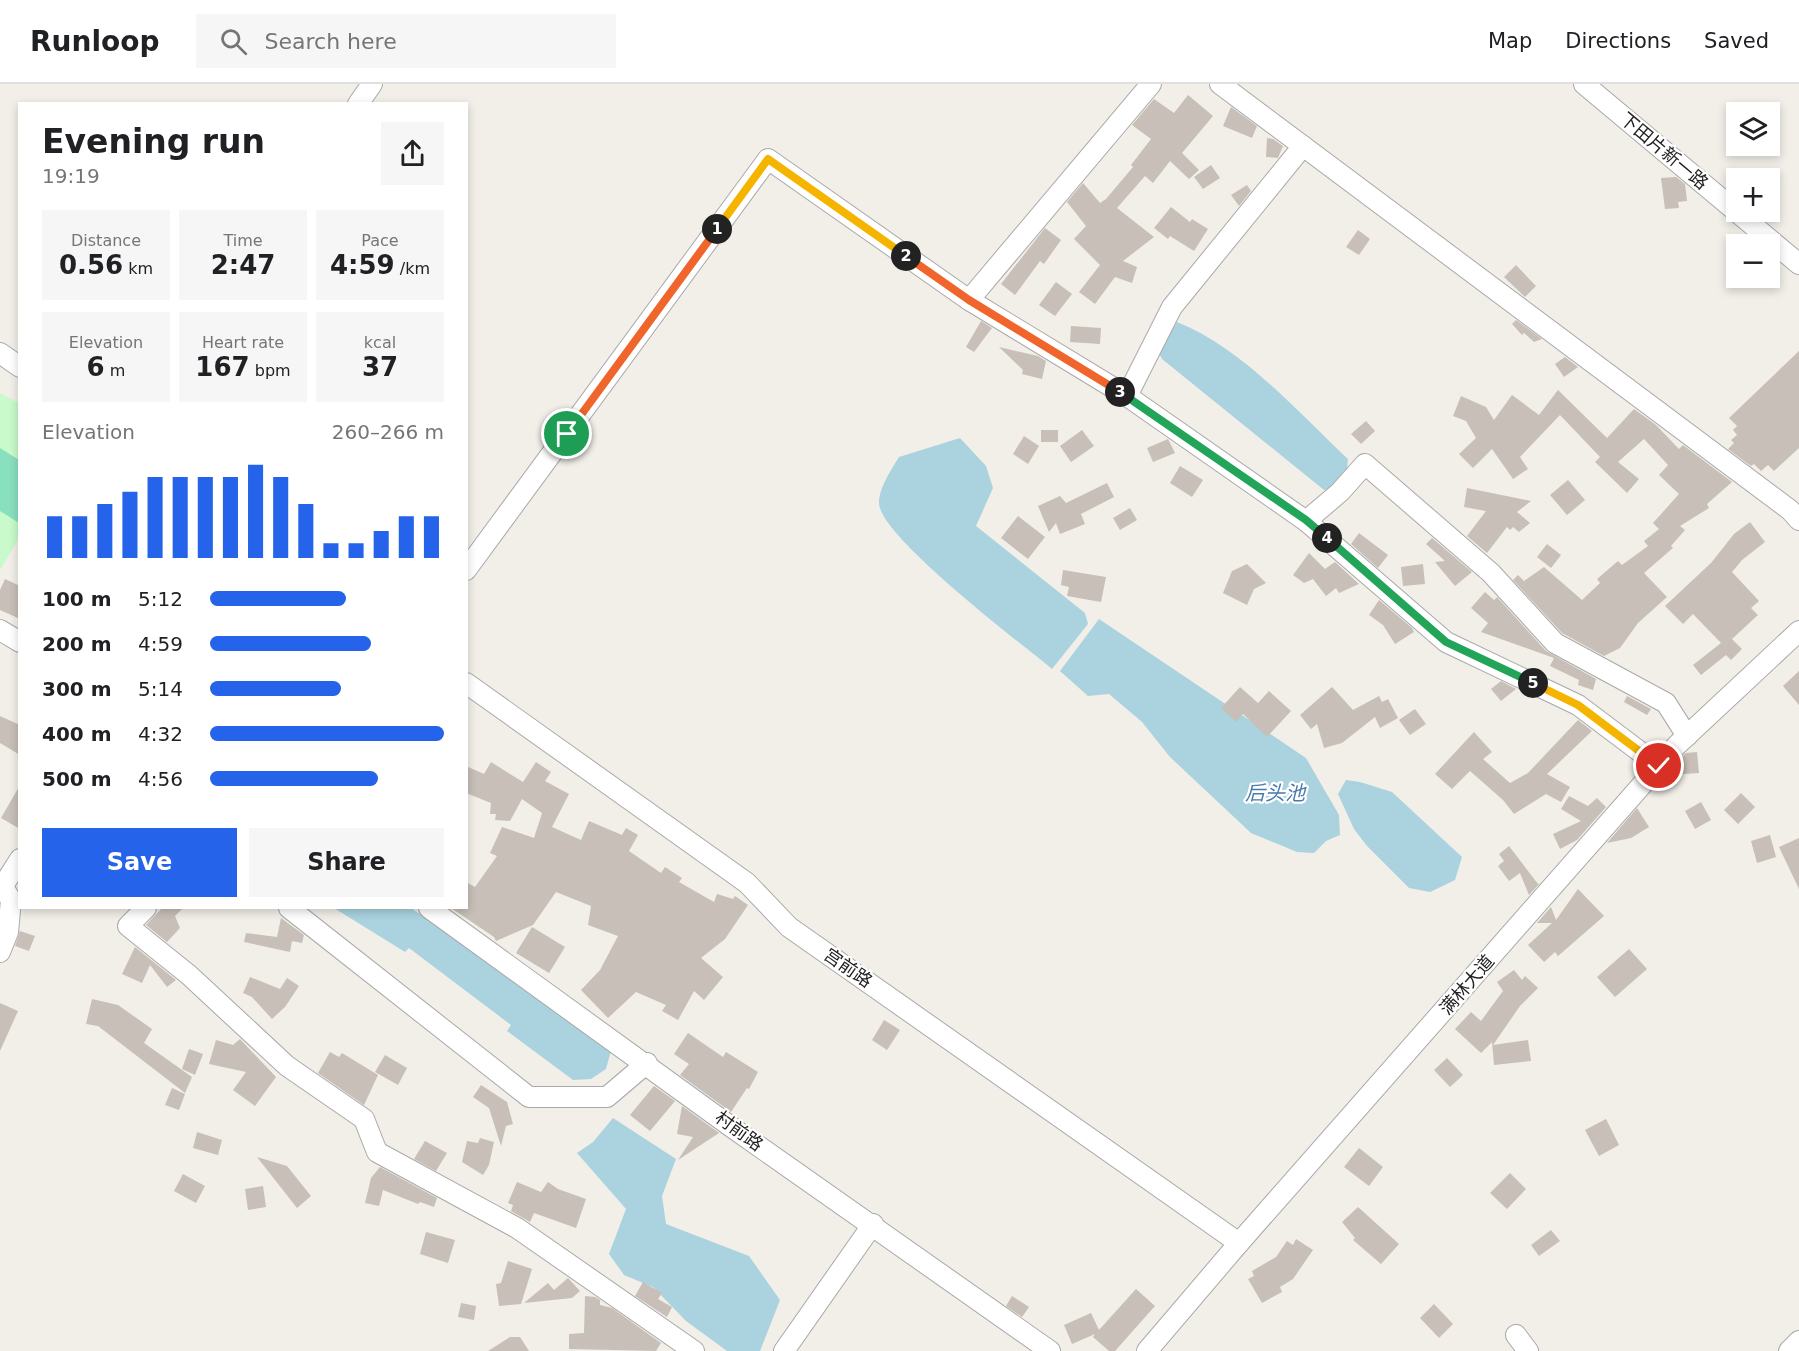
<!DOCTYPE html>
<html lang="en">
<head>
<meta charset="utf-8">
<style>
	:root { --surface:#fff; --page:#f6f6f6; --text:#202124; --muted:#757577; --line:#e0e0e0; --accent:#2563eb }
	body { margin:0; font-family:"DejaVu Sans","Noto Sans SC",sans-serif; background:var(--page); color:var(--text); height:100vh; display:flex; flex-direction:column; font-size:22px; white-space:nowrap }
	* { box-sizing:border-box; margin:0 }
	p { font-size:20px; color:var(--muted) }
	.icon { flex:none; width:33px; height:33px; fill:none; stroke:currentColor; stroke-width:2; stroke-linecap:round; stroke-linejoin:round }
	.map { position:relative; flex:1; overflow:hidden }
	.details { position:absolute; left:18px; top:18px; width:450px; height:807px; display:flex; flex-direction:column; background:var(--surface); border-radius:0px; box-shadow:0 3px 9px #0003 }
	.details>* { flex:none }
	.buttons { position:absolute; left:1726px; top:18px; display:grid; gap:12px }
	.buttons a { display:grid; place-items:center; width:54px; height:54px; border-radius:0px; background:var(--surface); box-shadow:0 3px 9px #0003; font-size:30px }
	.pin { position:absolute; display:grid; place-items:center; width:51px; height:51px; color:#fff; margin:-26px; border:3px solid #fff; border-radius:50%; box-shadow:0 2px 6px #0007 }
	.km { position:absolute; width:30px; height:30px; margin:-15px; border-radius:50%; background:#222; color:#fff; font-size:16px; line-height:30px; text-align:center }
	.round { display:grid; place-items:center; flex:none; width:63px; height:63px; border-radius:0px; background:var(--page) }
	.headline { display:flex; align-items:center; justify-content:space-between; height:102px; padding:0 24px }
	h1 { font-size:33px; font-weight:700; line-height:45px }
	.figures { display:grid; grid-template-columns:repeat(3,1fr); gap:9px; height:102px; padding:6px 24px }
	.figures div { display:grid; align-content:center; border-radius:0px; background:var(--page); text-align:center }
	.figures b { font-size:26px; font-weight:700 }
	.figures small { font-size:16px; font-weight:400 }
	.figures p { font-size:16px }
	.chart { height:168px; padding:12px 24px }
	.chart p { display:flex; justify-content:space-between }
	.chart svg { width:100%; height:108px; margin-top:6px; stroke:var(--accent); stroke-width:6 }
	.cta { display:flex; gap:12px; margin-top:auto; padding:12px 24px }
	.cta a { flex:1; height:69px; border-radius:0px; background:var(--accent); color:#fff; font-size:24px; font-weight:700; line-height:69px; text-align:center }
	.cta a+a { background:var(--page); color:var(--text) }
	ul { padding:0 24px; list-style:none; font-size:20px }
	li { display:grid; grid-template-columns:96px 72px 1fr; align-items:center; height:45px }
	li i { height:15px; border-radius:8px; background:var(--accent) }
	header { display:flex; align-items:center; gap:36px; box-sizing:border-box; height:84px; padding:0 30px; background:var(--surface); border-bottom:2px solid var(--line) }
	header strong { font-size:28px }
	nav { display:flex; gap:33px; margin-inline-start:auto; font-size:21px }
	.search { width:420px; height:54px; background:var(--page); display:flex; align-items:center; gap:15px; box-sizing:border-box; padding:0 21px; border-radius:0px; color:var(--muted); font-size:22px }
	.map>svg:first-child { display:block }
	.park { fill:#c8facc }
	.pitch { fill:#88e0be }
	.water { fill:#aad3df }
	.building { fill:#c7bfb8 }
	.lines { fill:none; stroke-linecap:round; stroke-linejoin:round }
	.minor-casing { stroke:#a9a9a9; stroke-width:22 }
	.minor { stroke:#fff; stroke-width:20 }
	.split-1-casing { stroke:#fff; stroke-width:12 }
	.split-2-casing { stroke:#fff; stroke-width:12 }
	.split-3-casing { stroke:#fff; stroke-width:12 }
	.split-4-casing { stroke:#fff; stroke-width:12 }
	.split-5-casing { stroke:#fff; stroke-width:12 }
	.split-6-casing { stroke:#fff; stroke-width:12 }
	.split-1 { stroke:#f0652b; stroke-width:8 }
	.split-2 { stroke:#f5b400; stroke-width:8 }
	.split-3 { stroke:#f0652b; stroke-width:8 }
	.split-4 { stroke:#22a559; stroke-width:8 }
	.split-5 { stroke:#22a559; stroke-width:8 }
	.split-6 { stroke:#f5b400; stroke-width:8 }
	.labels { text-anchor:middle; stroke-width:4.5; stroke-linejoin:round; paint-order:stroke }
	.street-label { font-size:18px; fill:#222; stroke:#fff }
	.water-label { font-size:20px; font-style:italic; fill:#4a7aab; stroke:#fff }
</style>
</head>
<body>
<header>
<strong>Runloop</strong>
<div class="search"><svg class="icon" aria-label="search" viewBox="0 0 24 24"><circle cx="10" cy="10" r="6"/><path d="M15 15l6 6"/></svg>Search here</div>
<nav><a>Map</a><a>Directions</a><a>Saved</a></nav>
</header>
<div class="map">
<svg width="1799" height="1267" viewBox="0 0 1799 1267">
	<rect width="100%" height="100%" fill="#f2efe9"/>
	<polygon class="park" points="0,309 20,320 19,454 0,486"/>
	<polygon class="pitch" points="0,364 19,376 19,439 0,427"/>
	<g class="water">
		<path d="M1177 238C1241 263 1298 328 1348 375L1347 387 1334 405 1324 406 1162 275 1159 269Z"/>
		<path d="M960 354 986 382 993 404 976 442 1085 529 1088 540 1052 585C1022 560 879 452 879 419 879 404 891 386 899 373Z"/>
		<polygon points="1099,535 1306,674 1339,731 1340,751 1326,757 1314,769 1297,768 1251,749 1170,673 1142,638 1109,610 1088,612 1060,587"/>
		<polygon points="1346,696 1360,698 1392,708 1462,773 1455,796 1430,808 1409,804 1367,762 1354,745 1338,710"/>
		<polygon points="334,824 411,824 612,963 606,985 591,995 573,996 507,947 511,941 409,864 405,868"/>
		<polygon points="613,1034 676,1075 662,1112 666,1140 749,1172 780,1216 760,1267 727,1267 686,1237 653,1203 624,1191 609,1170 626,1125 577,1069 593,1058"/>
	</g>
	<g class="building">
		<polygon points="1188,11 1213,32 1182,69 1199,86 1189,95 1170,77 1153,99 1145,92 1117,124 1154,153 1123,177 1137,183 1132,199 1115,193 1095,220 1079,208 1100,181 1074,155 1086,142 1067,118 1083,99 1100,119 1106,115 1133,83 1131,81 1151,55 1132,41 1154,15 1174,29"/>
		<polygon points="1231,23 1257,42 1252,54 1223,42"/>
		<polygon points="1267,54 1273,55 1283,62 1278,74 1266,73"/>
		<polygon points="1211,81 1220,94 1203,105 1194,93"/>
		<polygon points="1676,93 1685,100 1687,117 1678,118 1679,124 1665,125 1661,94"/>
		<polygon points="1247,101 1251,107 1239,122 1231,111"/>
		<polygon points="1171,123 1190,138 1192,135 1208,145 1194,167 1170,152 1168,155 1154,144"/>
		<polygon points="1045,144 1061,156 1044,180 1040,177 1015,211 1001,200"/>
		<polygon points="1358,146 1370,155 1359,171 1346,163"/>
		<polygon points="1516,181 1536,202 1525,213 1504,193"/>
		<polygon points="1056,198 1072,210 1055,232 1039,221"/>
		<polygon points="1516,236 1542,255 1534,258 1524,249 1522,251 1512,240"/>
		<polygon points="981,237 992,244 974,268 966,263"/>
		<polygon points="1071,242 1101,244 1100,260 1070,258"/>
		<polygon points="999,263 1038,272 1046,277 1042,295 1022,290 1023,286"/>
		<polygon points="1799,267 1799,364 1774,387 1768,381 1761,387 1754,380 1751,382 1728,365 1734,359 1731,356 1737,351 1733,346 1737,342 1729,334"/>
		<polygon points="1565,273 1578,283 1564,293 1555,280"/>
		<polygon points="1558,306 1607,354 1634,325 1656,341 1679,365 1683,361 1732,398 1707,420 1709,424 1680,442 1685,446 1671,462 1673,464 1644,489 1667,513 1638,539 1620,564 1604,572 1562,549 1513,496 1518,491 1524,497 1544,483 1582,516 1600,499 1597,495 1618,477 1622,481 1648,462 1644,457 1659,445 1653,439 1679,410 1659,391 1668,381 1644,355 1618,378 1639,395 1627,409 1595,378 1600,373 1560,331 1520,373 1528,385 1513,395 1492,365 1473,384 1459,370 1476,354 1466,337 1453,332 1461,312 1486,323 1494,336 1512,311 1539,331"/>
		<polygon points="1366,337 1375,347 1361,360 1351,350"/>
		<rect x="1041" y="346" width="17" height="12"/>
		<polygon points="1082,346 1094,362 1071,378 1060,362"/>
		<polygon points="1024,352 1039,362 1028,380 1013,370"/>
		<polygon points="1168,355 1175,369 1153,378 1147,364"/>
		<polygon points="1180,382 1203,396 1192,413 1170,399"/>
		<polygon points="1568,396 1585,416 1567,431 1550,411"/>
		<polygon points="1107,399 1114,413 1081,430 1085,440 1060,450 1056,439 1049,448 1038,422 1060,412 1066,419"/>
		<polygon points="1467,404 1531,417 1517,428 1530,439 1519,448 1513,443 1510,446 1507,443 1487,469 1467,452 1486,427 1464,423"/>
		<polygon points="1130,424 1137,436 1120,446 1113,434"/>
		<polygon points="1018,432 1045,453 1028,475 1001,454"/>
		<polygon points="1750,438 1765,458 1742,476 1732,488 1759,517 1751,524 1758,531 1732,555 1742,565 1731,576 1726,571 1701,591 1693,581 1721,559 1693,530 1683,540 1665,522 1711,479 1734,450"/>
		<polygon points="1359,449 1388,471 1378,484 1351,460"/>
		<polygon points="1432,454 1472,488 1455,502 1435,478 1445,477 1426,460"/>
		<polygon points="1547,460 1561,471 1551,484 1537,473"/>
		<polygon points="1309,469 1325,485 1335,478 1359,500 1339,509 1336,504 1326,512 1313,495 1304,499 1293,491"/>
		<polygon points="1247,480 1266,499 1254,505 1247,521 1223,509 1232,487"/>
		<polygon points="1423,480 1425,500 1403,502 1401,483"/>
		<polygon points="1063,486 1106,493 1101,518 1067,512 1069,503 1061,501"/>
		<polygon points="5,495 20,502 20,535 0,526 0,506"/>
		<polygon points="1485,508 1494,516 1497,513 1546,567 1596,595 1593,606 1578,601 1579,596 1550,582 1554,574 1481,548 1488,539 1471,524"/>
		<polygon points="1379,516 1412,544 1414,548 1395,560 1383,541 1369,531"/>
		<polygon points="1799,587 1799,621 1783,602"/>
		<polygon points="1501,597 1516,605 1501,617 1491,605"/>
		<polygon points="1240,603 1258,619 1269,607 1291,627 1267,653 1243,630 1236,638 1221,624"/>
		<polygon points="1332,603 1353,626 1379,612 1382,618 1388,615 1398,634 1380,644 1375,633 1342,659 1324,664 1317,640 1311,645 1300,631"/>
		<polygon points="1627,612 1651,625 1647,631 1624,618"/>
		<polygon points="1415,625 1426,640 1410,651 1399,636"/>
		<polygon points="0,632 20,641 20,671 0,659"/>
		<polygon points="1578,636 1592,647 1547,690 1570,703 1561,718 1546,710 1514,730 1503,716 1470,687 1452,705 1435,690 1474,648 1492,668 1483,675 1510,699 1528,689"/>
		<polygon points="1697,668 1699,689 1671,691 1671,686 1686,669"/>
		<polygon points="491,678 523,698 536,678 551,688 545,697 569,710 552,743 581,756 589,737 622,751 626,744 638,751 629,767 661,789 665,783 682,794 679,798 714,818 717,810 733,815 735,812 748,821 725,855 701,874 723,893 704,916 694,907 678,936 662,927 666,921 636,908 608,934 581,906 600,886 618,852 588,841 591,822 556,808 533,841 496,857 494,853 451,824 466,824 466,798 475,803 497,772 490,769 502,743 534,754 542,729 522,715 510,737 495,736 496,730 490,730 491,719 466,709 466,682 484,690"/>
		<polygon points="20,701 20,745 1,734"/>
		<polygon points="1741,709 1755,723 1738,740 1724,726"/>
		<polygon points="1569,712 1588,722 1597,714 1606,723 1577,756 1560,765 1553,750 1581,737 1561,725"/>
		<polygon points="1701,718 1711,736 1695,745 1685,727"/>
		<polygon points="1637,724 1649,743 1631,754 1607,759"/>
		<polygon points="1770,751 1776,773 1757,779 1751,757"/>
		<polygon points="1799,754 1799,805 1779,763"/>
		<polygon points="1509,762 1538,800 1540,799 1529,811 1520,789 1509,797 1498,782 1504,777 1499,770"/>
		<polygon points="1578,805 1604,832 1558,872 1555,868 1544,878 1528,861 1552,839 1537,839 1551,823 1556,836"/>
		<polygon points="162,824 183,824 175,832 180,844 167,858 146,841"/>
		<polygon points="281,834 304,851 302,859 292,857 290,868 244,858 246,849 277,853"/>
		<polygon points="532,843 565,863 549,889 516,869"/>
		<polygon points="20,847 35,852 29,867 15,862"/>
		<polygon points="135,863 176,896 167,903 150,881 142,899 122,890"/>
		<polygon points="1629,865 1647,885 1615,913 1597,893"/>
		<polygon points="1514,886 1522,896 1525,892 1538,904 1520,922 1493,961 1528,956 1531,977 1494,981 1492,958 1481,969 1455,945 1471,928 1481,937 1503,907 1497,898"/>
		<polygon points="250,893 280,905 287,894 299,902 285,923 272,935 252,913 243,909"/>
		<polygon points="92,915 118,921 152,945 144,959 192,993 185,1009 98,942 86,940"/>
		<polygon points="0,919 18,927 0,967"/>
		<polygon points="884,936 900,946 887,966 872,956"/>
		<polygon points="688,949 723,973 726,968 758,988 749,1005 747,1004 731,1028 680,991 689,980 674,970"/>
		<polygon points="240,955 276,993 255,1022 233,1006 246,988 209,980 216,956 233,961"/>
		<polygon points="189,965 203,970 195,991 182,985"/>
		<polygon points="330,968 339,973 342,969 378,991 364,1021 318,989"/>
		<polygon points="385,971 407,984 398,1001 375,988"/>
		<polygon points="1447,974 1463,991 1450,1003 1434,986"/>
		<polygon points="481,1001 507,1018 513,1040 506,1042 501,1062 489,1024 473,1013"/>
		<polygon points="654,1002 675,1017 650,1047 630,1031"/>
		<polygon points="172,1004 185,1010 179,1026 165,1021"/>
		<polygon points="682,1022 719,1049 678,1076 693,1053 677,1050"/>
		<polygon points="1606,1035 1619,1061 1599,1072 1585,1046"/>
		<polygon points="197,1048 222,1056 218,1071 193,1064"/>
		<polygon points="480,1054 494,1058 489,1081 483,1091 462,1078 467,1057 478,1059"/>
		<polygon points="425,1057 447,1069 436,1087 414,1075"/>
		<polygon points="1359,1064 1383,1083 1369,1102 1344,1083"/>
		<polygon points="257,1073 287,1082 311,1112 297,1124"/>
		<polygon points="380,1083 437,1114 434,1123 420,1118 418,1120 383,1106 379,1122 365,1119 371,1094"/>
		<polygon points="1510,1089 1526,1105 1507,1125 1490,1109"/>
		<polygon points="183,1090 205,1102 196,1119 174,1107"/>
		<polygon points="517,1098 541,1108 548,1098 558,1105 586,1115 576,1144 534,1129 530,1138 511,1127 513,1121 508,1119"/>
		<polygon points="263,1102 266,1123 248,1126 245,1105"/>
		<polygon points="1358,1123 1399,1160 1381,1180 1353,1156 1355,1154 1342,1138"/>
		<polygon points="1551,1146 1560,1157 1539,1172 1531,1161"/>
		<polygon points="426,1148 455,1156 448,1179 420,1170"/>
		<polygon points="1296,1155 1313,1166 1293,1195 1280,1203 1282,1208 1262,1219 1248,1195 1254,1192 1252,1187 1276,1173 1287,1157 1293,1161"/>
		<polygon points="508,1177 532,1185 521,1220 499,1222 496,1200 501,1199"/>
		<polygon points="568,1194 580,1207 572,1214 524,1219 548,1199 554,1206"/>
		<polygon points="643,1198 662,1209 658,1215 672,1223 667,1233 635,1212"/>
		<polygon points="1136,1205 1155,1222 1115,1267 1109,1267 1093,1253 1095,1250 1072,1260 1064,1241 1091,1229 1099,1246"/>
		<polygon points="585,1212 595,1213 600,1216 600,1221 612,1224 661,1259 656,1267 569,1265 569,1250 584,1249"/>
		<polygon points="1012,1212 1029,1223 1022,1233 1006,1222"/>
		<polygon points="461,1219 476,1222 474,1236 458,1233"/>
		<polygon points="1434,1220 1453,1240 1439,1254 1420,1234"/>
		<polygon points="510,1253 520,1253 529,1267 488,1267"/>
	</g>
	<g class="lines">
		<defs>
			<g id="minor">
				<polyline points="1151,0 969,216 1127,312 1306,437 1446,558 1578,621 1659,682"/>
				<polyline points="1220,0 1790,426 1799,436"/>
				<polyline points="1584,0 1799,180"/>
				<polyline points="358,20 372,0"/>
				<polyline points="0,269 20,283"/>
				<polyline points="1127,312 1172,223 1303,62"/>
				<polyline points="1306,437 1340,408 1365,380 1491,489 1555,559 1666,619 1687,652"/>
				<polyline points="466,486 768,75 969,216"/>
				<polyline points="0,546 20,558"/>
				<polyline points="466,599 747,799 789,843 1239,1159"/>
				<polyline points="0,798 11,816 8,848 0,868"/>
				<polyline points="3,802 20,775"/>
				<polyline points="146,824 128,842 189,891 287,982 364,1035 377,1068 517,1144 694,1267"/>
				<polyline points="289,824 529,1013 607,1013 647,979"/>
				<polyline points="429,824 730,1042 1050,1267"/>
				<polyline points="1516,1251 1528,1267"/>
				<polyline points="784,1267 873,1140"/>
				<polyline points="1147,1267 1239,1159 1677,661 1799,547"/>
				<polyline points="1789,1267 1799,1257"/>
			</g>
		</defs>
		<use href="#minor" class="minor-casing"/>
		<use href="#minor" class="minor"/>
	</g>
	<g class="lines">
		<defs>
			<polyline id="split-1" points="567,350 717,145"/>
			<polyline id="split-2" points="717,145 768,75 906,172"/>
			<polyline id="split-3" points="906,172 969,216 1120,308"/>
			<polyline id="split-4" points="1120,308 1306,436 1327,454"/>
			<polyline id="split-5" points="1327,454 1446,558 1533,599"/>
			<polyline id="split-6" points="1533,599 1578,621 1659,682"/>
		</defs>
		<use href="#split-1" class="split-1-casing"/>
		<use href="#split-2" class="split-2-casing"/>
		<use href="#split-3" class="split-3-casing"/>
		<use href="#split-4" class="split-4-casing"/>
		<use href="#split-5" class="split-5-casing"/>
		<use href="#split-6" class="split-6-casing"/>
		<use href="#split-1" class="split-1"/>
		<use href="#split-2" class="split-2"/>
		<use href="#split-3" class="split-3"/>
		<use href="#split-4" class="split-4"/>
		<use href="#split-5" class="split-5"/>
		<use href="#split-6" class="split-6"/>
	</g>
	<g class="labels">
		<g class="street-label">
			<text transform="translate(1664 67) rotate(40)" y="6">下田片新一路</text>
			<text transform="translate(848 884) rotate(35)" y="6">宫前路</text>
			<text transform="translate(1467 901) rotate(-49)" y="6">满林大道</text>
			<text transform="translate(739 1047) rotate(36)" y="6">村前路</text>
		</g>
		<g class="water-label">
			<text x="1275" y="716">后头池</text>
		</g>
	</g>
</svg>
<div class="buttons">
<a><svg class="icon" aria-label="layers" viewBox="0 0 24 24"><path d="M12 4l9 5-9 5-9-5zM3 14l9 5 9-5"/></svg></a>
<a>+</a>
<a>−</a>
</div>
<div class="pin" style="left:567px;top:350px;background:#1e9e55"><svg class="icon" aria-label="arrive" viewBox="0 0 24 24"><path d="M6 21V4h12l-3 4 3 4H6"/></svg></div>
<div class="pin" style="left:1659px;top:682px;background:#d93025"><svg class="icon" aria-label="check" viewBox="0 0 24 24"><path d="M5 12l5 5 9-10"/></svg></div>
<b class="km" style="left:717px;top:145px">1</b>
<b class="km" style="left:906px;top:172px">2</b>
<b class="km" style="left:1120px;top:308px">3</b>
<b class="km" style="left:1327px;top:454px">4</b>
<b class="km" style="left:1533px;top:599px">5</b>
<section class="details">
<div class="headline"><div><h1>Evening run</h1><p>19:19</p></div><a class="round"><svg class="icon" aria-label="share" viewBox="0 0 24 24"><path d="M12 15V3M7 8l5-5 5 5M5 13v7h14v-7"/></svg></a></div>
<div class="figures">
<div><p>Distance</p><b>0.56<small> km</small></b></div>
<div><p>Time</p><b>2:47</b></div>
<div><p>Pace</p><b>4:59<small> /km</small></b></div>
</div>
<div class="figures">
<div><p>Elevation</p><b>6<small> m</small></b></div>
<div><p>Heart rate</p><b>167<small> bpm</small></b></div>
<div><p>kcal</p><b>37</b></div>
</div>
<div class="chart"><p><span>Elevation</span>260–266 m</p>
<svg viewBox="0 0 160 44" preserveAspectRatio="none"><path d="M5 44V27M15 44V27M25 44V22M35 44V17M45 44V11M55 44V11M65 44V11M75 44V11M85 44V6M95 44V11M105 44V22M115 44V38M125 44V38M135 44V33M145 44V27M155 44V27"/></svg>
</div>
<ul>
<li><b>100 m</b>5:12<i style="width:58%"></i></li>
<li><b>200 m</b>4:59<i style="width:69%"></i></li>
<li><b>300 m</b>5:14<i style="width:56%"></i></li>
<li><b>400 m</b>4:32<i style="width:100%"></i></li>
<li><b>500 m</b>4:56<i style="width:72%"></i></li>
</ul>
<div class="cta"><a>Save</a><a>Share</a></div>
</section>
</div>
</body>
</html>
